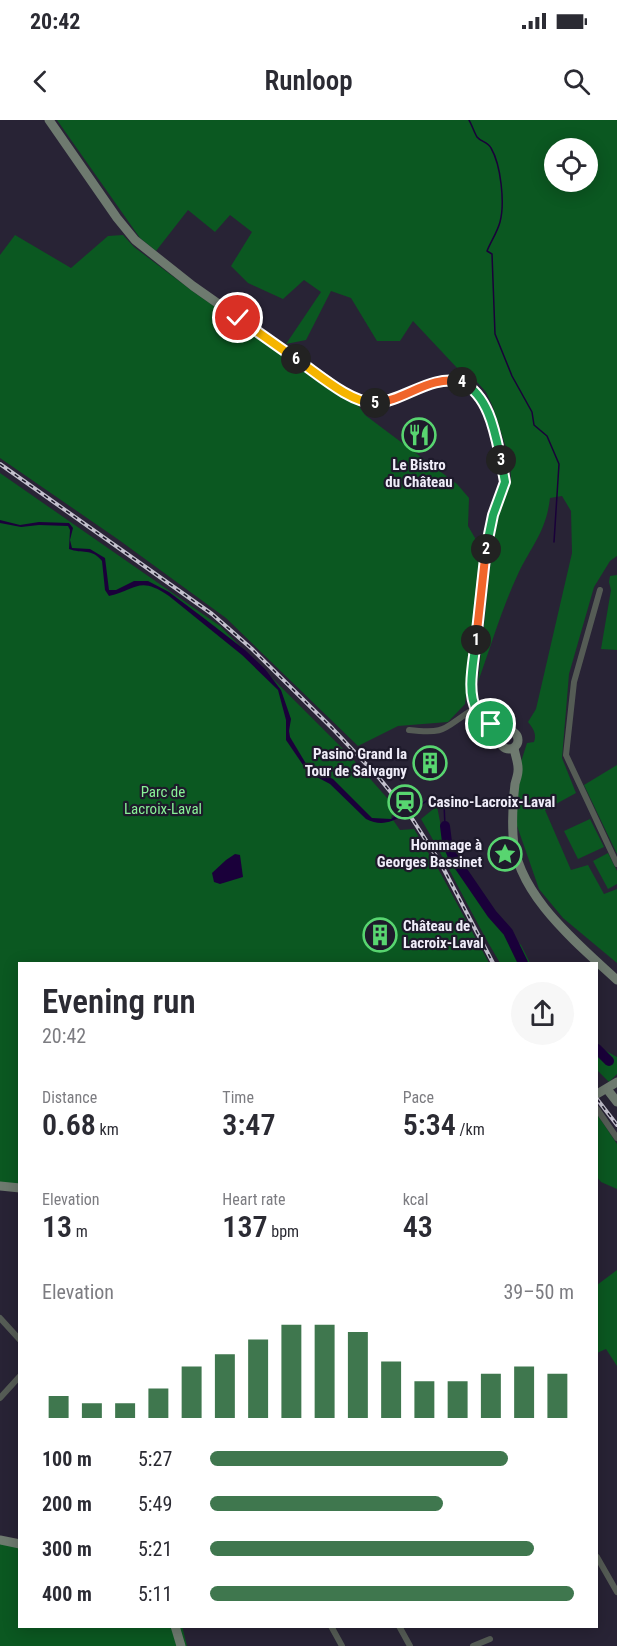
<!DOCTYPE html>
<html lang="en">
<head>
<meta charset="utf-8">
<style>
	:root { --surface:#fff; --page:#f7f7f7; --text:#2b2b33; --muted:#7c7c81; --accent:#3f774e }
	body { margin:0; font-family:"Roboto Condensed",sans-serif; background:var(--page); color:var(--text); height:100vh; display:flex; flex-direction:column; font-size:22px; white-space:nowrap }
	* { box-sizing:border-box; margin:0 }
	p { font-size:20px; color:var(--muted) }
	.icon { flex:none; width:33px; height:33px; fill:none; stroke:currentColor; stroke-width:2; stroke-linecap:round; stroke-linejoin:round }
	.map { position:relative; flex:1; overflow:hidden }
	.panel { position:absolute; left:18px; top:842px; width:580px; height:666px; display:flex; flex-direction:column; background:var(--surface); border-radius:0px; box-shadow:0 3px 15px #0003 }
	.panel>* { flex:none }
	.tools { position:absolute; left:544px; top:18px; display:grid; gap:12px }
	.tools a { display:grid; place-items:center; width:54px; height:54px; border-radius:50%; background:var(--surface); box-shadow:0 3px 15px #0003; font-size:30px }
	.pin { position:absolute; display:grid; place-items:center; width:51px; height:51px; color:#fff; margin:-26px; border:3px solid #fff; border-radius:50%; box-shadow:0 2px 6px #0007 }
	.km { position:absolute; width:30px; height:30px; margin:-15px; border-radius:50%; background:#222; color:#fff; font-size:16px; line-height:30px; text-align:center }
	.round { display:grid; place-items:center; flex:none; width:63px; height:63px; border-radius:32px; background:var(--page) }
	.headline { display:flex; align-items:center; justify-content:space-between; height:102px; padding:0 24px }
	h1 { font-size:33px; font-weight:600; line-height:45px }
	.metrics { display:grid; grid-template-columns:repeat(3,1fr); gap:9px; height:102px; padding:6px 24px }
	.metrics div { display:grid; align-content:center }
	.metrics b { font-size:30px; font-weight:600 }
	.metrics small { font-size:16px; font-weight:400 }
	.metrics p { font-size:16px }
	.chart { height:168px; padding:12px 24px }
	.chart p { display:flex; justify-content:space-between }
	.chart svg { width:100%; height:108px; margin-top:6px; stroke:var(--accent); stroke-width:6 }
	ul { padding:0 24px; list-style:none; font-size:20px }
	li { display:grid; grid-template-columns:96px 72px 1fr; align-items:center; height:45px }
	li i { height:15px; border-radius:8px; background:var(--accent) }
	.status { display:flex; justify-content:space-between; align-items:center; height:42px; padding:0 30px; background:var(--surface); direction:ltr }
	.status svg { height:16px; fill:currentColor }
	header { display:flex; justify-content:space-between; align-items:center; height:78px; padding:0 24px; background:var(--surface); font-size:27px; font-weight:600 }
	.map>svg:first-child { display:block }
	.green { fill:#0b5821; fill-rule:evenodd }
	.water { fill:#1a003a }
	.lines { fill:none; stroke-linecap:round; stroke-linejoin:round }
	.stream { stroke:#1a003a; stroke-width:1.5 }
	.river { stroke:#1a003a; stroke-width:10 }
	.street { stroke:#555c55; stroke-width:6 }
	.secondary { stroke:#6e7a6f; stroke-width:9 }
	.rail-casing { stroke:#c3c0cd; stroke-width:4 }
	.rail { stroke:#1e1a2b; stroke-width:1.5; stroke-dasharray:4.5; stroke-linecap:butt }
	.split-1-casing { stroke:#fff; stroke-width:12 }
	.split-2-casing { stroke:#fff; stroke-width:12 }
	.split-3-casing { stroke:#fff; stroke-width:12 }
	.split-4-casing { stroke:#fff; stroke-width:12 }
	.split-5-casing { stroke:#fff; stroke-width:12 }
	.split-6-casing { stroke:#fff; stroke-width:12 }
	.split-7-casing { stroke:#fff; stroke-width:12 }
	.split-1 { stroke:#22a559; stroke-width:8 }
	.split-2 { stroke:#f0652b; stroke-width:8 }
	.split-3 { stroke:#22a559; stroke-width:8 }
	.split-4 { stroke:#22a559; stroke-width:8 }
	.split-5 { stroke:#f0652b; stroke-width:8 }
	.split-6 { stroke:#f5b400; stroke-width:8 }
	.split-7 { stroke:#f5b400; stroke-width:8 }
	.labels { text-anchor:middle; stroke-width:4.5; stroke-linejoin:round; paint-order:stroke }
	.poi-label { font-size:15px; font-weight:bold; fill:#f0edf9; stroke:#1e1a2b; text-anchor:end }
	.park-label { font-size:15px; fill:#89f298; stroke:#1e1a2b }
</style>
</head>
<body>
<div class="status"><b>20:42</b><svg viewBox="0 0 49 12"><path d="M0 12V9h3v3zM5 12V6h3v6zM10 12V3h3v9zM15 12V0h3v12zM26 1h20v11H26zM47 4h2v5h-2z"/></svg></div>
<header><svg class="icon" aria-label="back" viewBox="0 0 24 24"><path d="M15 5l-7 7 7 7"/></svg>Runloop<svg class="icon" aria-label="search" viewBox="0 0 24 24"><circle cx="10" cy="10" r="6"/><path d="M15 15l6 6"/></svg></header>
<div class="map">
<svg width="617" height="1526" viewBox="0 0 617 1526">
	<rect width="100%" height="100%" fill="#282335"/>
	<g class="green">
		<path d="M57 0H617V436L610 441 594 467 569 554 562 638 576 673 545 690 571 750 588 745 604 774 617 769V843L563 798 539 769 516 703 520 645 527 623 534 622C537 614 533 608 528 602L536 589 572 433 571 391 562 376 550 378C546 412 532 425 518 454 502 488 491 526 478 562L491 439 498 397 511 361 510 340 493 287 486 272 477 262 459 250 413 201 400 221H377L351 178 331 171 306 220 286 224 321 172 304 160 283 179 248 163 231 146 252 112 230 95 215 112 188 90 156 131 140 118ZM555 28H588V62H555Z"/>
		<polygon points="15,115 71,148 108,116 123,115 134,127 195,173 358,285 365,295 457,364 469,378 468,406 482,430 465,584 448,602 398,606 358,626 226,498 119,420 0,338 0,135"/>
		<polygon points="0,353 220,506 350,636 396,688 391,697 400,710 414,709 441,754 489,843 20,843 19,1066 0,1063"/>
		<polygon points="617,455 617,530 601,529 611,470 609,462 610,456"/>
		<polygon points="617,645 617,734 584,665"/>
		<path d="M437 686 446 733 492 799 521 825 530 843H500C472 796 449 746 421 699Z"/>
		<polygon points="590,699 604,727 578,739 564,711"/>
		<polygon points="608,733 617,751 617,764 608,769 593,741"/>
		<polygon points="597,926 617,937 617,954 609,962 597,950"/>
		<polygon points="597,994 617,1024 617,1069 601,1062 597,1057"/>
		<polygon points="617,1150 617,1246 606,1229 597,1233 597,1165"/>
		<polygon points="0,1416 19,1420 20,1506 182,1506 187,1526 0,1526"/>
	</g>
	<g class="water">
		<path d="M0 400 20 405 39 402 69 403 73 408 70 420 72 428 90 429 105 438 109 470H116L134 461H148L169 472 205 499 245 530 265 549 281 570 291 599 289 611 290 617 308 647 333 659 372 698 391 699 401 692 403 695C391 703 380 706 366 699L330 664 313 655 303 645 286 620V600L278 570 242 535 169 476C139 455 136 470 109 476L105 470 102 441C92 428 82 434 69 429L70 410 68 406 39 405 21 407 0 403Z"/>
		<polygon points="235,734 240,735 243,757 220,764 214,762 212,753 226,740"/>
	</g>
	<g class="lines">
		<g class="stream">
			<path d="M469 0C472 5 474 12 477 17 481 22 488 22 491 28 501 45 505 83 500 102 497 113 491 121 487 131L492 134 495 214 512 256 532 292 534 305 547 316 559 344 554 422"/>
			<polyline points="419,686 428,680 444,684 445,706"/>
		</g>
		<g class="river">
			<polyline points="445,706 447,722 453,737 492,794 508,812 523,843"/>
			<polyline points="597,929 609,941"/>
		</g>
		<g class="street">
			<polyline points="600,470 574,562 566,635 617,744"/>
			<path d="M409 610C451 615 443 606 476 588"/>
			<polyline points="597,989 617,1018"/>
			<polyline points="0,1198 20,1220"/>
			<polyline points="0,1278 20,1256"/>
			<polyline points="597,1437 617,1472"/>
			<polyline points="331,1506 342,1526"/>
			<polyline points="399,1506 410,1526"/>
			<polyline points="473,1526 490,1519"/>
		</g>
		<g class="secondary">
			<path d="M49 0 117 98 135 120 193 166 350 276C395 299 419 252 459 261 467 263 475 269 480 276 491 291 504 341 504 360 504 373 493 393 490 408 479 458 477 511 472 562 473 587 478 603 500 616"/>
			<circle cx="509" cy="620" r="9"/>
			<path d="M514 628C515 635 519 644 518 651 518 655 516 660 515 664 513 681 512 698 513 715 515 773 577 823 617 860"/>
			<polyline points="607,969 617,982"/>
			<polyline points="597,974 617,962"/>
			<polyline points="0,1066 20,1068"/>
			<polyline points="0,1420 20,1424"/>
			<polyline points="175,1506 181,1526"/>
		</g>
		<defs>
			<g id="rail">
				<polyline points="0,344 212,494 252,529 332,608 380,659 411,697 440,742 493,843"/>
				<polyline points="597,979 617,1005"/>
			</g>
		</defs>
		<use href="#rail" class="rail-casing"/>
		<use href="#rail" class="rail"/>
	</g>
	<g class="lines">
		<defs>
			<path id="split-1" d="M476 520C474 541 466 572 477 591 480 597 487 600 491 604"/>
			<polyline id="split-2" points="476,520 486,429"/>
			<polyline id="split-3" points="486,429 493,395 505,362 501,340"/>
			<path id="split-4" d="M462 262C489 276 495 312 501 340"/>
			<path id="split-5" d="M375 283C405 281 430 254 462 262"/>
			<path id="split-6" d="M296 239C317 253 350 283 375 283"/>
			<polyline id="split-7" points="238,198 296,239"/>
		</defs>
		<use href="#split-1" class="split-1-casing"/>
		<use href="#split-2" class="split-2-casing"/>
		<use href="#split-3" class="split-3-casing"/>
		<use href="#split-4" class="split-4-casing"/>
		<use href="#split-5" class="split-5-casing"/>
		<use href="#split-6" class="split-6-casing"/>
		<use href="#split-7" class="split-7-casing"/>
		<use href="#split-1" class="split-1"/>
		<use href="#split-2" class="split-2"/>
		<use href="#split-3" class="split-3"/>
		<use href="#split-4" class="split-4"/>
		<use href="#split-5" class="split-5"/>
		<use href="#split-6" class="split-6"/>
		<use href="#split-7" class="split-7"/>
	</g>
	<defs>
		<symbol id="restaurant-ring" viewBox="-11 -11 22 22"><circle r="9.5" fill="#1e1a2b" stroke="#58d570" stroke-width="1.5"/><path d="M-5-6h1v4h1v-4h1v4h1v-4h1v5L-1.5 .5V6h-2V.5L-5-1ZM5-6V6H3V1.5H1.5Q1.5-4 5-6Z" fill="#58d570"/></symbol>
		<symbol id="building-ring" viewBox="-11 -11 22 22"><circle r="9.5" fill="#1e1a2b" stroke="#58d570" stroke-width="1.5"/><path d="M-4-6H4V6H1V3H-1V6H-4ZM-2.5-4.3h1.7v1.8h-1.7ZM.8-4.3h1.7v1.8H.8ZM-2.5-1h1.7V.8h-1.7ZM.8-1h1.7V.8H.8Z" fill="#58d570"/></symbol>
		<symbol id="station-ring" viewBox="-11 -11 22 22"><circle r="9.5" fill="#1e1a2b" stroke="#58d570" stroke-width="1.5"/><path d="M-3-6H3Q5-6 5-4V2Q5 4 3 4L4.5 6H3L1.5 4h-3L-3 6H-4.5L-3 4Q-5 4-5 2V-4Q-5-6-3-6ZM-3.5-4v3h7v-3ZM-3.5 1v1.5H-2V1ZM2 1v1.5H3.5V1Z" fill="#58d570"/></symbol>
		<symbol id="sight-ring" viewBox="-11 -11 22 22"><circle r="9.5" fill="#1e1a2b" stroke="#58d570" stroke-width="1.5"/><path d="M0-6L1.8-2.2L6-1.7L2.9 1.2L3.7 5.4L0 3.3L-3.7 5.4L-2.9 1.2L-6-1.7L-1.8-2.2Z" fill="#58d570"/></symbol>
	</defs>
	<g fill-rule="evenodd">
		<use href="#restaurant-ring" x="400" y="296" width="38" height="38"/>
		<use href="#building-ring" x="411" y="624" width="38" height="38"/>
		<use href="#station-ring" x="386" y="663" width="38" height="38"/>
		<use href="#sight-ring" x="486" y="715" width="38" height="38"/>
		<use href="#building-ring" x="361" y="796" width="38" height="38"/>
	</g>
	<g class="labels">
		<g class="poi-label">
			<text x="419" y="350" text-anchor="middle">Le Bistro<tspan x="419" dy="17">du Château</tspan></text>
			<text x="407" y="639">Pasino Grand la<tspan x="407" dy="17">Tour de Salvagny</tspan></text>
			<text x="428" y="687" text-anchor="start">Casino-Lacroix-Laval</text>
			<text x="482" y="730">Hommage à<tspan x="482" dy="17">Georges Bassinet</tspan></text>
			<text x="403" y="811" text-anchor="start">Château de<tspan x="403" dy="17">Lacroix-Laval</tspan></text>
		</g>
		<g class="park-label">
			<text x="163" y="677">Parc de<tspan x="163" dy="17">Lacroix-Laval</tspan></text>
		</g>
	</g>
</svg>
<div class="tools">
<a><svg class="icon" aria-label="locate" viewBox="0 0 24 24"><circle cx="12" cy="12" r="6"/><path d="M12 2v4M12 18v4M2 12h4M18 12h4"/></svg></a>
</div>
<div class="pin" style="left:491px;top:604px;background:#1e9e55"><svg class="icon" aria-label="arrive" viewBox="0 0 24 24"><path d="M6 21V4h12l-3 4 3 4H6"/></svg></div>
<div class="pin" style="left:238px;top:198px;background:#d93025"><svg class="icon" aria-label="check" viewBox="0 0 24 24"><path d="M5 12l5 5 9-10"/></svg></div>
<b class="km" style="left:476px;top:520px">1</b>
<b class="km" style="left:486px;top:429px">2</b>
<b class="km" style="left:501px;top:340px">3</b>
<b class="km" style="left:462px;top:262px">4</b>
<b class="km" style="left:375px;top:283px">5</b>
<b class="km" style="left:296px;top:239px">6</b>
<section class="panel">
<div class="headline"><div><h1>Evening run</h1><p>20:42</p></div><a class="round"><svg class="icon" aria-label="share" viewBox="0 0 24 24"><path d="M12 15V3M7 8l5-5 5 5M5 13v7h14v-7"/></svg></a></div>
<div class="metrics">
<div><p>Distance</p><b>0.68<small> km</small></b></div>
<div><p>Time</p><b>3:47</b></div>
<div><p>Pace</p><b>5:34<small> /km</small></b></div>
</div>
<div class="metrics">
<div><p>Elevation</p><b>13<small> m</small></b></div>
<div><p>Heart rate</p><b>137<small> bpm</small></b></div>
<div><p>kcal</p><b>43</b></div>
</div>
<div class="chart"><p><span>Elevation</span>39–50 m</p>
<svg viewBox="0 0 160 44" preserveAspectRatio="none"><path d="M5 44V35M15 44V38M25 44V38M35 44V32M45 44V23M55 44V18M65 44V12M75 44V6M85 44V6M95 44V9M105 44V21M115 44V29M125 44V29M135 44V26M145 44V23M155 44V26"/></svg>
</div>
<ul>
<li><b>100 m</b>5:27<i style="width:82%"></i></li>
<li><b>200 m</b>5:49<i style="width:64%"></i></li>
<li><b>300 m</b>5:21<i style="width:89%"></i></li>
<li><b>400 m</b>5:11<i style="width:100%"></i></li>
</ul>
</section>
</div>
</body>
</html>
